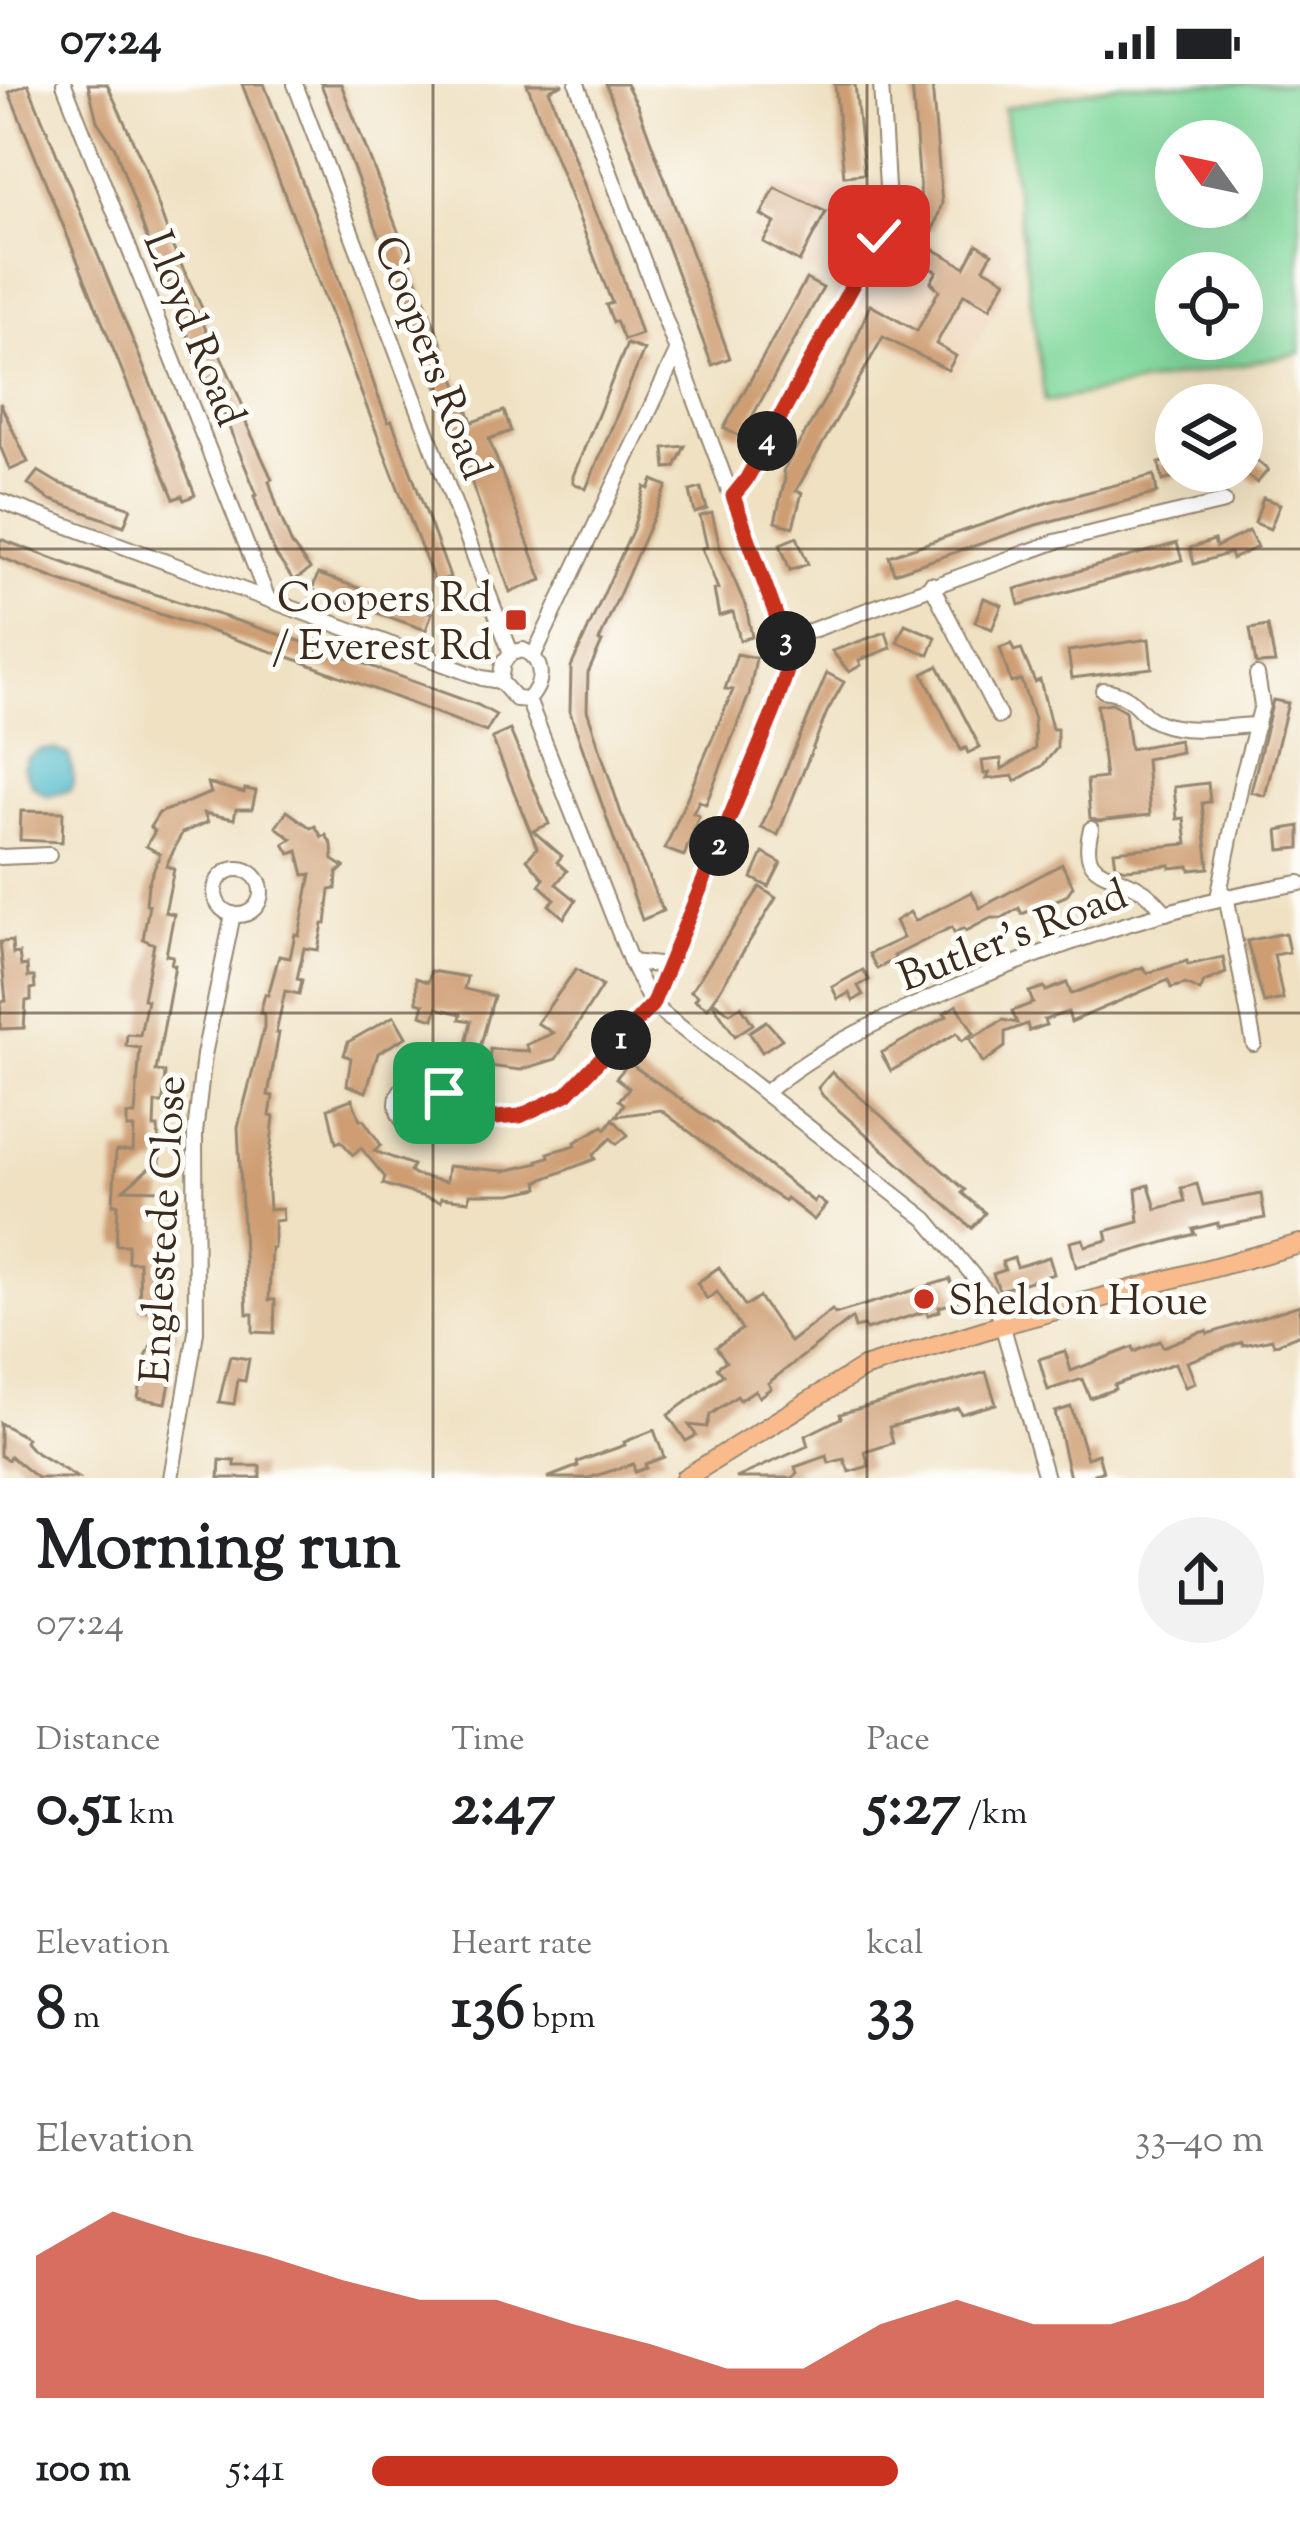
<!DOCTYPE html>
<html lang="en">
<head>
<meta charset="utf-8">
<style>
	:root { --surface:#fff; --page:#f2f2f2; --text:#202124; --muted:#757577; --accent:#c8321e }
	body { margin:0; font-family:"Sorts Mill Goudy",serif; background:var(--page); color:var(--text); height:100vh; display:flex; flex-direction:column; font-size:45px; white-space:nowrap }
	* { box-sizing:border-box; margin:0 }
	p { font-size:39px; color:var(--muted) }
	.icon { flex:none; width:66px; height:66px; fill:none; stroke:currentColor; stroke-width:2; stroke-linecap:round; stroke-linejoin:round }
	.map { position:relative; height:1394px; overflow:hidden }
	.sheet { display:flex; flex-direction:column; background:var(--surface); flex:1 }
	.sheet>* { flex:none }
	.needle { width:78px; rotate:303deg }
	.tools { position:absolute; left:1155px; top:36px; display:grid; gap:24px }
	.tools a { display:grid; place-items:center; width:108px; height:108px; border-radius:50%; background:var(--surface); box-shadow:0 12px 48px #0002; font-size:60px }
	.pin { position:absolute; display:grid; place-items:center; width:102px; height:102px; color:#fff; margin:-51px; border-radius:24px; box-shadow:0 6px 18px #0006 }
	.km { position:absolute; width:60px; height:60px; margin:-30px; border-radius:50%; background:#222; color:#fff; font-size:33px; line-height:60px; text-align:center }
	.round { display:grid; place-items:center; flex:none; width:126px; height:126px; border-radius:63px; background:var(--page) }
	.summary { display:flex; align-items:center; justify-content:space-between; height:204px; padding:0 36px }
	h1 { font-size:66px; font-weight:700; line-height:90px }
	.metrics { display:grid; grid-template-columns:repeat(3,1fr); gap:18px; height:204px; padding:12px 36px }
	.metrics div { display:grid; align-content:center }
	.metrics b { font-size:60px; font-weight:700 }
	.metrics small { font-size:33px; font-weight:400 }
	.metrics p { font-size:33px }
	.chart { height:336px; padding:24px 36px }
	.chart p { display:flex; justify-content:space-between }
	.chart svg { width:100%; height:216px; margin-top:12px; fill:var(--accent); opacity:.7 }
	ul { padding:0 36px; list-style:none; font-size:39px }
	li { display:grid; grid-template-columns:192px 144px 1fr; align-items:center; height:90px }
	li i { height:30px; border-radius:15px; background:var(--accent) }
	.status { display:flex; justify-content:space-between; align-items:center; height:84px; padding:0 60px; background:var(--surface); direction:ltr }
	.status svg { height:33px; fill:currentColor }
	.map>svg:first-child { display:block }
	.built { fill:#efd6bb }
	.green { fill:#81d89d; stroke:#5e815e; stroke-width:3; fill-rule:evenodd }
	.water { fill:#4eb9ca; stroke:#447274; stroke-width:3 }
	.building { fill:#ce9d72 }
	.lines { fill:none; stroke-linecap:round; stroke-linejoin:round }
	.minor-casing { stroke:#958670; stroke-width:18 }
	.major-casing { stroke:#958670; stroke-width:22 }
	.minor { stroke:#fff; stroke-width:14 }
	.major { stroke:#fabb8c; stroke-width:18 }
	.route-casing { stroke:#fff; stroke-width:24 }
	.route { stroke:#c8321e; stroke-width:15 }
	.grid { fill:none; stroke:#3b2a1e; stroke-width:3; stroke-opacity:0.55 }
	.poi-dot { fill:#c8321e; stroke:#fdfcf7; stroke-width:4.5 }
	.labels { text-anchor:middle; stroke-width:10; stroke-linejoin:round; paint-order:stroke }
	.street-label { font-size:42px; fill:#3b2a1e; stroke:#fdfcf7 }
	.poi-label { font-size:42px; fill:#3b2a1e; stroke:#fdfcf7; text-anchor:end }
</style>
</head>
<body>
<div class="status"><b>07:24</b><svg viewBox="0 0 49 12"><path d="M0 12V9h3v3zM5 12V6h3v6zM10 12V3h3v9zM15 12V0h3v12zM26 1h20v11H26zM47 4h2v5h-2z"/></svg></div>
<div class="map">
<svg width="1300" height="1394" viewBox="0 0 1300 1394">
	<rect width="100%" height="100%" fill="#fdfcf7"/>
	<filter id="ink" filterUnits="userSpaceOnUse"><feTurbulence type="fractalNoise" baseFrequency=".00833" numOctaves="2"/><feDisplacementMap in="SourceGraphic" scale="24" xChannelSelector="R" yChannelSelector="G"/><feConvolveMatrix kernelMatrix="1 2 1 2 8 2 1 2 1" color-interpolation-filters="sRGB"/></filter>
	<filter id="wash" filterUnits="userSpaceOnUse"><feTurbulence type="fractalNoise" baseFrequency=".004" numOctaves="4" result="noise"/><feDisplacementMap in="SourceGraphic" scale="48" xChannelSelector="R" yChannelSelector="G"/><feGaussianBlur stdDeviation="2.7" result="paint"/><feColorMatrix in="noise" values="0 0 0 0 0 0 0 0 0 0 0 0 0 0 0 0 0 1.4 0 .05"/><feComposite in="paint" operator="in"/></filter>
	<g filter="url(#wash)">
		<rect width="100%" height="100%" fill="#efe1c2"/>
		<g class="built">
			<polygon points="774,99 870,103 872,139 836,205 745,154"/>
			<polygon points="896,148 964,170 972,149 1008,161 1012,199 954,295 846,237"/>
		</g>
		<path class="green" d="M1121 0H1300V269L1045 318 1004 24ZM1176 57H1242V123H1176ZM1176 189H1242V255H1176Z"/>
		<polygon class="water" points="42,666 57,666 69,672 74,696 70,706 48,712 33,702 23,683 28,673"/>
		<g id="blocks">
			<g class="building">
				<polygon points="28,0 176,362 195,411 184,416 182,412 174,415 9,8"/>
				<polygon points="88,0 107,0 144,81 174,166 203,226 199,228 215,270 219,268 234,301 245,327 241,328 272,395 269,397 280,431 292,461 310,485 294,497 276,471 266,447 254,412 257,411 212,302 195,273 176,213 151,165 115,64 97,37"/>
				<polygon points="242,0 264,0 326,158 377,309 388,338 392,337 450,493 435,499 425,474"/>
				<polygon points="321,0 341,0 472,338 504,327 511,347 489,355 542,496 510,508 443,317"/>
				<polygon points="527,0 563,0 549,6 594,127 612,161 641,250 624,256 616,237 613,238 606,221 612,219"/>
				<polygon points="606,0 626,0 638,22 730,274 712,281"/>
				<polygon points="835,0 855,0 864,90 844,92"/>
				<polygon points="912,0 932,0 942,119 933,147 914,140 921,117"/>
				<polygon points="775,104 826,128 799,178 763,158 775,139 761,131"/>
				<polygon points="921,158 965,183 977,160 992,169 984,184 1006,196 990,224 964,210 936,260 956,272 948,286 883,253 796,407 802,409 793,443 775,438 785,395 783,387 847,277 870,221 917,247 939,206 931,198 937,187 912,174"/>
				<polygon points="806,195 823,204 741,353 724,344"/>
				<polygon points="627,260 644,266 586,405 573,399 573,392"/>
				<polygon points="0,319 28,378 10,386 0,362"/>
				<polygon points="685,362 675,383 666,384 664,364"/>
				<polygon points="1248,369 1268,386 1257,399 1241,387 1242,376"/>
				<polygon points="1176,375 1176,393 1163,397 1159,379"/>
				<polygon points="38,387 58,399 131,424 124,442 48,415 28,400"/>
				<polygon points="1154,391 1157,408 1153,410 1036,441 894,489 889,472 1049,418"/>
				<polygon points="653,396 667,402 599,557 602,558 588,589 587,626 621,729 663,827 642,836 570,628 571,583 633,445 645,403 649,405"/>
				<polygon points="701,404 707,425 695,429 690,407"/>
				<polygon points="1263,414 1280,420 1270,445 1255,439"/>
				<polygon points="712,429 720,463 746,523 752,553 740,556 733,528 719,532 714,506 718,505 702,464 707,463 700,432"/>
				<polygon points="1249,447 1257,463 1232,475 1230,469 1194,480 1190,464 1214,456 1216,463"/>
				<polygon points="797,453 808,480 790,486 780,460"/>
				<polygon points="0,455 111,496 318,563 478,621 496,631 486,648 300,577 55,495 0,473"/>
				<polygon points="1177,459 1182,476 1019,521 1015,505"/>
				<polygon points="318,490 432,529 426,546 312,506"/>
				<polygon points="984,514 1002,521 992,545 975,538"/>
				<polygon points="905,540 936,553 929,571 897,558"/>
				<polygon points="1268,542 1275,579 1256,580 1250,545"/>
				<polygon points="886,548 891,564 859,576 861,581 849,588 832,567"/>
				<polygon points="1149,555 1152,584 1072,594 1068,567"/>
				<polygon points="1011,560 1014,567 1021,565 1035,598 1040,596 1052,645 1057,645 1057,664 1042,682 1015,697 1013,692 986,695 989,689 984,690 982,677 1001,675 1002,685 1035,665 1034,635 1021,596 1011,599 1000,564"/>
				<polygon points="737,570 756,574 749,611 706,720 699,717 693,729 699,732 684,772 665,765 733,606 725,605"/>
				<polygon points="938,582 980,663 968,669 966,664 961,666 923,590"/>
				<polygon points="827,589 844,598 827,628 778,751 761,744"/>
				<polygon points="1273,616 1288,619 1265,712 1251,708"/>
				<polygon points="1112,619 1125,627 1130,665 1179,656 1181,668 1146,675 1150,731 1098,737 1090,734 1087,696 1105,694 1097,621"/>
				<polygon points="510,646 549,740 533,747 562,772 557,778 567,787 556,800 576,816 564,834 549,821 555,815 539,801 544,795 527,775 537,764 492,654"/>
				<polygon points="208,699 244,709 245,705 256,707 252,725 236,725 234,735 204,729 208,738 182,749 166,782 174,785 165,828 174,830 166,871 173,872 171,880 175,881 156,987 165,988 163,1019 155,1019 154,1043 158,1043 160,1080 154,1080 124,1105 163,1106 162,1120 156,1120 155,1148 165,1149 165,1160 158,1160 158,1183 163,1183 163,1228 140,1227 139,1178 128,1178 128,1161 116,1161 118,1120 113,1120 116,1067 133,1067 134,1044 127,1044 127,1031 135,1031 140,964 126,962 127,950 140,951 147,916 143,915 154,860 143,855 149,821 146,820 148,800 160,770 146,762 155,747 150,743 159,729 211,709"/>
				<polygon points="1208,699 1210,718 1202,719 1209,784 1190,786 1189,782 1170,784 1170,781 1126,785 1116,782 1114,767 1187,760 1184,734 1177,735 1174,703"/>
				<polygon points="21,727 63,728 62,758 20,756"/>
				<polygon points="287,727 311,744 315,742 322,753 326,751 332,761 333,776 344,783 337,789 336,805 330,806 326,840 323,840 318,866 304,864 297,895 302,896 299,910 285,907 276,949 279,949 268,1011 273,1012 270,1032 274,1033 267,1095 269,1126 282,1125 283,1136 274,1137 274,1164 271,1164 269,1216 275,1216 274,1249 253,1248 253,1230 247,1230 238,1043 264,944 264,930 260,929 265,910 268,911 279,872 290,874 295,850 299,851 311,790 304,791 298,767 290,770 284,760 292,755 276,743"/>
				<polygon points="1300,742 1300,764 1280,766 1278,746"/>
				<polygon points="763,769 781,779 769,803 752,794"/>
				<polygon points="1062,780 1073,802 1066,812 1022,830 1019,824 1002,834 991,834 966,847 964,844 954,849 952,843 894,872 895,875 877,885 869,870 903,854 895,837 910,828 915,837 972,808 980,824"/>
				<polygon points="760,803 776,814 713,917 730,929 741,922 753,940 735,952 712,918 708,924 695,916 698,912 691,907"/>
				<polygon points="1285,849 1289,868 1274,871 1283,915 1264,919 1247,857"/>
				<polygon points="12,857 13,870 19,869 21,882 27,881 28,893 34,893 35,904 31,905 31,916 26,917 24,944 0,945 1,917 6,917 0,858"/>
				<polygon points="1223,873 1226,889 1204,898 1200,907 1185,900 1171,904 1168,896 1071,938 1068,928 1044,936 1046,941 1029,947 1027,940 1005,948 1005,963 983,979 970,955 1003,936 1017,939 1012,927 1033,919 1029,908 1044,903 1046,907 1067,899 1071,910 1143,883 1148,889 1187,877 1188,881"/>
				<polygon points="576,885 602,902 556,975 520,986 489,982 490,965 529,967 526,961 553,949 537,939"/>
				<polygon points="863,886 869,896 858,902 863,911 853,917 849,909 838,915 832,903"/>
				<polygon points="431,887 467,893 464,905 494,912 480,964 466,961 471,937 460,935 461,930 437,924 434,935 421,931 424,920 417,918 416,894 428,898"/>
				<polygon points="957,921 974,949 962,957 957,949 891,987 881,969 947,932 944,929"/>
				<polygon points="394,932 406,953 378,969 366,1008 347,1001 351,974 344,971 348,958"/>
				<polygon points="766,937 782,955 762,968 749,948"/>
				<polygon points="629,979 718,1041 814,1118 817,1114 826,1121 814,1136 786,1114 784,1117 761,1102 661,1026 616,1032 624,1020 619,1016 629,1004 616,994"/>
				<polygon points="832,988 965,1106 962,1109 985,1129 972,1144 823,1012 818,1004"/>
				<polygon points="352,1015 360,1036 363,1035 381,1061 374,1067 413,1081 410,1088 414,1091 446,1098 448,1082 504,1087 539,1079 538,1076 549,1073 548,1069 576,1061 575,1058 603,1042 606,1045 613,1035 628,1051 617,1060 611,1054 593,1071 595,1075 538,1097 539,1104 511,1110 470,1110 469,1117 441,1114 440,1118 383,1100 385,1093 361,1064 353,1071 341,1057 336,1059 328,1024"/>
				<polygon points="1197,1100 1203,1121 1261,1110 1265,1134 1218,1143 1218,1139 1193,1145 1195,1150 1076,1183 1070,1158 1083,1155 1085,1162 1108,1156 1106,1147 1139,1138 1136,1105 1149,1101 1156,1125 1185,1117 1181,1104"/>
				<polygon points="1049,1173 1054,1190 1000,1206 998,1203 993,1190 1005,1186 1002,1178 1014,1174 1017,1183"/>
				<polygon points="719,1183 745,1222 759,1213 790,1258 832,1226 835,1230 950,1195 957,1218 939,1223 940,1227 928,1231 927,1227 866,1246 864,1242 855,1244 852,1234 768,1299 771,1304 759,1313 755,1306 740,1316 737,1312 710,1331 707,1343 689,1341 696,1351 686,1357 668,1331 723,1291 717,1283 726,1277 716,1263 742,1245 717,1208 707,1215 697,1199"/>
				<polygon points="1300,1221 1300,1250 1274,1261 1272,1255 1243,1261 1242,1258 1187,1278 1195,1299 1185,1303 1175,1279 1114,1301 1115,1305 1090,1314 1082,1295 1048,1306 1039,1275 1065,1267 1071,1287 1133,1263 1134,1268 1160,1257 1163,1263 1198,1249 1207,1247 1208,1250"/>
				<polygon points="162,1238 178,1248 154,1290 171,1294 166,1319 138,1314 146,1273"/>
				<polygon points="230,1272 249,1275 245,1297 238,1296 234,1320 219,1318"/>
				<polygon points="986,1288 996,1320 961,1330 958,1324 889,1343 893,1359 865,1368 869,1382 849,1388 844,1375 829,1379 827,1372 795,1383 797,1389 792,1394 736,1394 808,1362 805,1352 841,1334 840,1330"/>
				<polygon points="1071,1323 1087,1374 1098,1370 1103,1388 1094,1390 1095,1394 1070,1394 1055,1328"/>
				<polygon points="0,1339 27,1354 25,1358 32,1366 78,1394 37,1394 10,1372 8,1376 0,1371"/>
				<polygon points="654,1346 664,1373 645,1380 646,1384 635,1388 633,1380 589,1394 547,1394 578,1382 577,1378 625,1361 624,1358"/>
				<polygon points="220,1376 235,1377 235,1382 260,1382 260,1394 219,1394"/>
			</g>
		</g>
	</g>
	<g filter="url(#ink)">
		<use href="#blocks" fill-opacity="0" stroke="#958670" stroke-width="3"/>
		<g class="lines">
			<defs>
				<g id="minor">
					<polyline points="64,0 267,513"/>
					<polyline points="295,0 511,569"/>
					<polyline points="733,412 746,396 879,152 888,120 881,0"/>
					<polyline points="0,417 482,594 500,597"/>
					<polyline points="931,500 999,632"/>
					<polyline points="785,556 1055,458 1224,418"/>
					<path d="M523 566C545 577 544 599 528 616L516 615 500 597 503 579 511 569Z"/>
					<polyline points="534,571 676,270"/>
					<path d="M1103 606C1140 611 1135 631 1160 639 1188 650 1227 642 1257 641"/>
					<polyline points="528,616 631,878 652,921 926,1135 996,1219 1046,1394"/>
					<path d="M1091 745C1079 791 1105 786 1137 803 1149 809 1157 819 1166 829"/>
					<polyline points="0,773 49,771"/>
					<circle cx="238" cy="808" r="23"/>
					<polyline points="1226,811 1254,960"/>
					<polyline points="1218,814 1242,695 1262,621 1257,591"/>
					<polyline points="631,878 667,882"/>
					<circle cx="422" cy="1020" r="25"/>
					<path d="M766 1008C822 961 891 931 958 902 1069 856 1181 818 1300 799"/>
					<polyline points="447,1026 495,1034 520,1032 567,1010 652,921 784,601 789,581 785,556 577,0"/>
					<polyline points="171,1394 196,1248 195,1049 204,971 233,830"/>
				</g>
				<polyline id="major" points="685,1394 863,1284 1001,1241 1300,1160"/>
			</defs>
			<use href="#minor" class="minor-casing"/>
			<use href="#major" class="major-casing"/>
			<use href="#minor" class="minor"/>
			<use href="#major" class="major"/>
		</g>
	</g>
	<g class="lines" filter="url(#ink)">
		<defs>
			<polyline id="route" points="444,1009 447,1026 495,1034 520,1032 567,1010 652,921 774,627 789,581 785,556 733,412 746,396 879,152"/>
		</defs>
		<use href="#route" class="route-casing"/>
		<use href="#route" class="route"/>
	</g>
	<path class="grid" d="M433 0V1394M867 0V1394M0 465H1300M0 929H1300"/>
	<g class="poi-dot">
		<rect x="504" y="524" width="24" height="24" rx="6"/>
		<circle cx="924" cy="1215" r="12"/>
	</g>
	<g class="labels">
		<g class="street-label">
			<text transform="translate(196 244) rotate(68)" y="15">Lloyd Road</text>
			<text transform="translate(434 273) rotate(69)" y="15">Coopers Road</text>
			<text transform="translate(1012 850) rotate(-21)" y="15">Butler's Road</text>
			<text transform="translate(161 1145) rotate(-87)" y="15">Englestede Close</text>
		</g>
		<g class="poi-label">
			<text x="492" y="527">Coopers Rd<tspan x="492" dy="48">/ Everest Rd</tspan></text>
			<text x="948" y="1230" text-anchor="start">Sheldon Houe</text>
		</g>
	</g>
</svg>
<div class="tools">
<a><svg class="needle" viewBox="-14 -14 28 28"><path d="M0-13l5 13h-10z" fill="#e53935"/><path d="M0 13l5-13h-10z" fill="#757577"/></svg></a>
<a><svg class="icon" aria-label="locate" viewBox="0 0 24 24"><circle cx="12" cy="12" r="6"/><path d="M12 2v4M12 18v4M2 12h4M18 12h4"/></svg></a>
<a><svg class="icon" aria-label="layers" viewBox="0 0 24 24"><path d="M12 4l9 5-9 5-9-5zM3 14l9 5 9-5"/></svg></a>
</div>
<div class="pin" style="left:444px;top:1009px;background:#1e9e55"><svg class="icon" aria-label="arrive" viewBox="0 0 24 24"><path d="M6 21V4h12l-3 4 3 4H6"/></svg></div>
<div class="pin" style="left:879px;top:152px;background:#d93025"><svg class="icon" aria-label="check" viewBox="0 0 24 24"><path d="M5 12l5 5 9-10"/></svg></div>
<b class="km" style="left:621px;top:956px">1</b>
<b class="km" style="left:719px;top:762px">2</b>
<b class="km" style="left:786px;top:557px">3</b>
<b class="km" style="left:767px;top:357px">4</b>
</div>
<section class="sheet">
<div class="summary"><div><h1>Morning run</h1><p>07:24</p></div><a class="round"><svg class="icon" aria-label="share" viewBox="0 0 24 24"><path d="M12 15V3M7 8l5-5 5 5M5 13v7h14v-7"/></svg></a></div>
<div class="metrics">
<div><p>Distance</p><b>0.51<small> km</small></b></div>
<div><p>Time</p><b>2:47</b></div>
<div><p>Pace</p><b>5:27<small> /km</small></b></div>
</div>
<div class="metrics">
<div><p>Elevation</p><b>8<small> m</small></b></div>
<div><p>Heart rate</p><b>136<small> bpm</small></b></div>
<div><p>kcal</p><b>33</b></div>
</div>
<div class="chart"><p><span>Elevation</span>33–40 m</p>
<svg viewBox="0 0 160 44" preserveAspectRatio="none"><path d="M0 44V15L10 6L20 11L30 15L40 20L50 24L60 24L70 29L80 33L90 38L100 38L110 29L120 24L130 29L140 29L150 24L160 15V44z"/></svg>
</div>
<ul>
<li><b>100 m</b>5:41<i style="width:59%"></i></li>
</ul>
</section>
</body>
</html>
